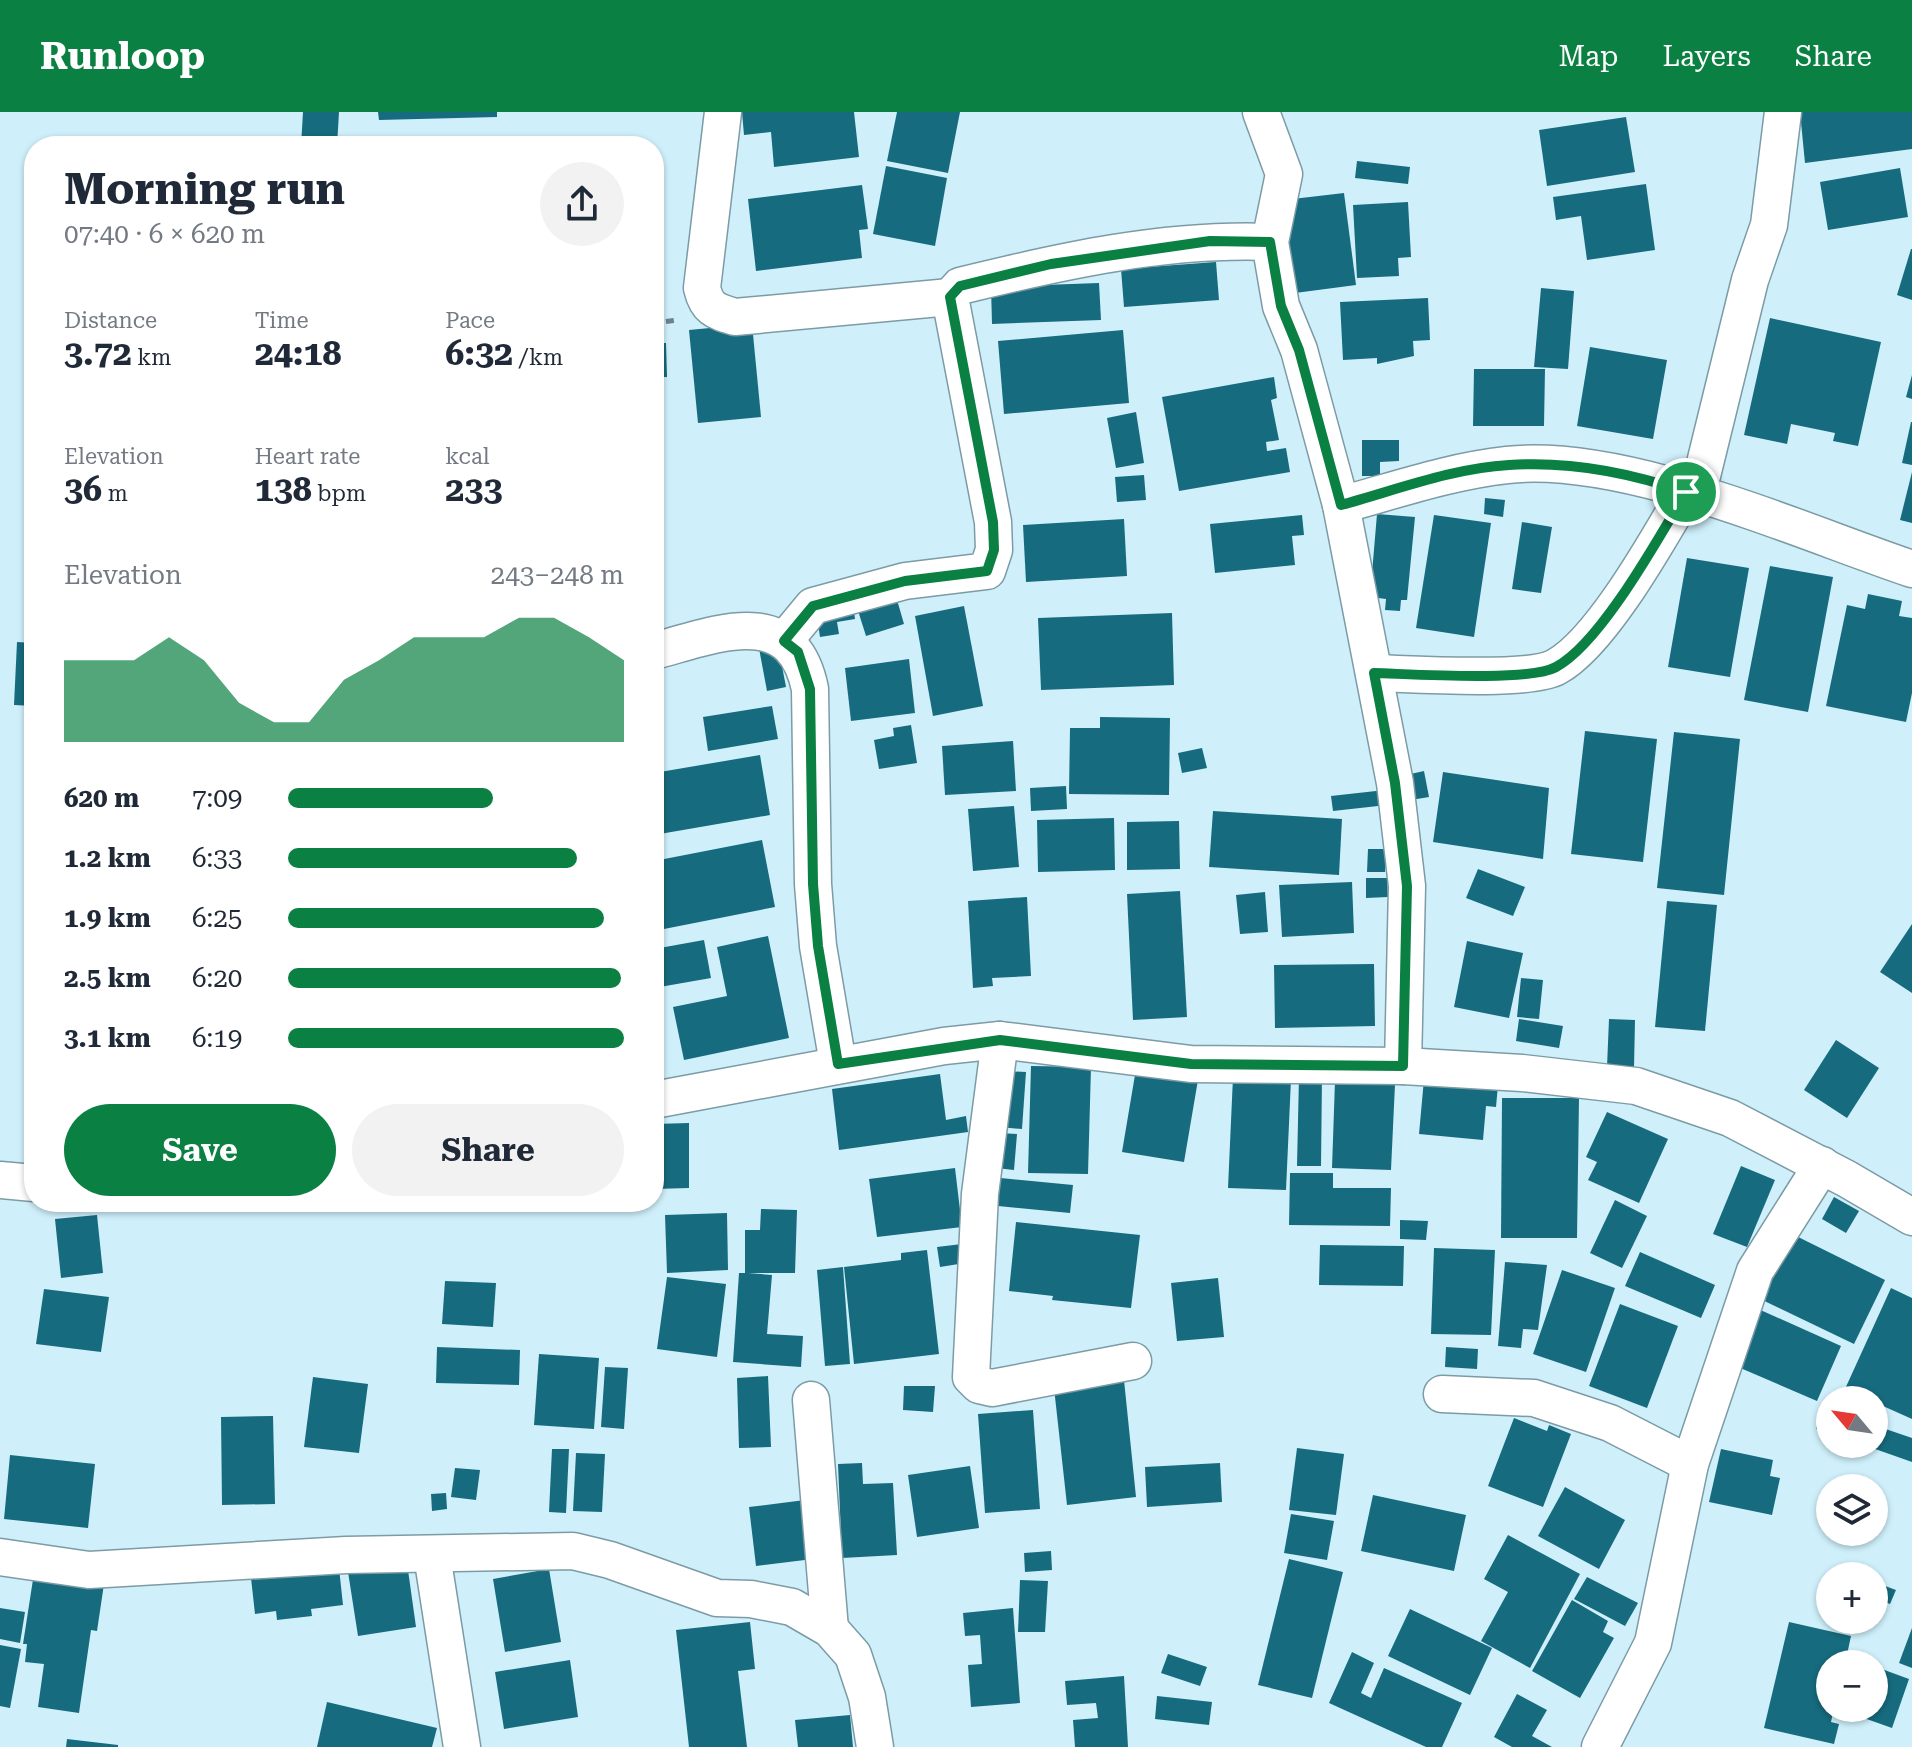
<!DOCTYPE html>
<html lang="en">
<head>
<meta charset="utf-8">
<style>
	:root { --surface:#fff; --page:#f2f2f3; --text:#1f2937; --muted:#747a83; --accent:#0b8043 }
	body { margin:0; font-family:"Roboto Serif",serif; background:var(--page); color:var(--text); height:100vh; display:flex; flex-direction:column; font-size:30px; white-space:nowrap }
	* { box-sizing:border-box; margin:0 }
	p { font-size:26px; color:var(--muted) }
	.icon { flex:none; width:44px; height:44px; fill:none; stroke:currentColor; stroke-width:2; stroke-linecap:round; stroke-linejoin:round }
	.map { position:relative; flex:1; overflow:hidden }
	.drawer { position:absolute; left:24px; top:24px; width:640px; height:1076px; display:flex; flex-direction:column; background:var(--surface); border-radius:32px; box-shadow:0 2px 6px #0004 }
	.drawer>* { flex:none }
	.needle { width:52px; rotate:299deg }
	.buttons { position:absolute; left:1816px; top:1274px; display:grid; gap:16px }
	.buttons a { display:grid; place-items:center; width:72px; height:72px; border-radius:50%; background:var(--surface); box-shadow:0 2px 6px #0004; font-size:40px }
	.pin { position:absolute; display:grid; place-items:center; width:68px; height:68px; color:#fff; margin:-34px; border:4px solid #fff; border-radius:50%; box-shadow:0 2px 8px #0007 }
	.round { display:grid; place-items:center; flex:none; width:84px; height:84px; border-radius:42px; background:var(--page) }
	.headline { display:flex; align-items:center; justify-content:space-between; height:136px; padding:0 40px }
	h1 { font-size:44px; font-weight:700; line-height:60px }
	.figures { display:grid; grid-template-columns:repeat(3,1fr); gap:12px; height:136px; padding:8px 40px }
	.figures div { display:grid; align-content:center }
	.figures b { font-size:34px; font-weight:700 }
	.figures small { font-size:22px; font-weight:400 }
	.figures p { font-size:22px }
	.chart { height:224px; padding:16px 40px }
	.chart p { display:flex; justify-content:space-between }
	.chart svg { width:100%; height:144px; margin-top:8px; fill:var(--accent); opacity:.7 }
	.action { display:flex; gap:16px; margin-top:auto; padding:16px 40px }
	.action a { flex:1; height:92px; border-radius:48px; background:var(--accent); color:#fff; font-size:32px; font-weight:700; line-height:92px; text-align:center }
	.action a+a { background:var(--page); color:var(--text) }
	ul { padding:0 40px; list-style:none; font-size:26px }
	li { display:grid; grid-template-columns:128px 96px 1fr; align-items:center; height:60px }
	li i { height:20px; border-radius:10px; background:var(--accent) }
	header { display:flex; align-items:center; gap:48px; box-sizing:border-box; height:112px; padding:0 40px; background:var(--accent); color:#fff }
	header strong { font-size:38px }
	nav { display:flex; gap:44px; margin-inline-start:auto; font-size:28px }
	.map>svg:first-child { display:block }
	.building { fill:#166b7e }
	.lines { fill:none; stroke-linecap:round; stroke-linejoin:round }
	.street-casing { stroke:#7c9ba5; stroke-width:39 }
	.path { stroke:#6d838b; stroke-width:5; stroke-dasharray:8 4; stroke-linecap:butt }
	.street { stroke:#fff; stroke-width:36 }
	.route-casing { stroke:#fff; stroke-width:16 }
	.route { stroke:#0b8043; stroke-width:10 }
</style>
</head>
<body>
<header>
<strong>Runloop</strong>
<nav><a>Map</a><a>Layers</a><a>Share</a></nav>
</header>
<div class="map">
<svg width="1912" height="1635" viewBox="0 0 1912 1635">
	<rect width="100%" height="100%" fill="#cff0fb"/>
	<g class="building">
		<polygon points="303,0 339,0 337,34 301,34"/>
		<polygon points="378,0 497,0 497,5 379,8"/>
		<polygon points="742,0 854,0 859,45 774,55 771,20 744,23"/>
		<polygon points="897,0 960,0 948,61 887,49"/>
		<polygon points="1800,0 1912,0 1912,37 1805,51"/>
		<polygon points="1626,5 1635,60 1547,74 1539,18"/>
		<polygon points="1357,49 1410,55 1408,72 1355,66"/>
		<polygon points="886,54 947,66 935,134 873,122"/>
		<polygon points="1900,56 1908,105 1828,118 1820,70"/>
		<polygon points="1646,72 1655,138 1587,148 1581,104 1556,108 1553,85"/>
		<polygon points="862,73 868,117 859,118 862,146 756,159 748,87"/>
		<polygon points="1344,81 1356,173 1295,181 1284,88"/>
		<polygon points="1408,90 1411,145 1398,146 1399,164 1357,166 1353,93"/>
		<polygon points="1911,137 1912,137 1912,188 1897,183"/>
		<polygon points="1216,150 1219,188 1124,195 1121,157"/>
		<polygon points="1099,171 1101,208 992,212 991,175"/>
		<polygon points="1541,176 1574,179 1568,257 1534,255"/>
		<polygon points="1428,186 1430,228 1413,229 1414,244 1377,252 1377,246 1343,248 1340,190"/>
		<polygon points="1770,206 1881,230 1858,334 1833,329 1835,321 1791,312 1787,332 1744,323"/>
		<polygon points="752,212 761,305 698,311 689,218"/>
		<polygon points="1123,218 1129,291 1004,302 998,229"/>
		<polygon points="654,231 666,231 667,265 654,265"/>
		<polygon points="1590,235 1667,248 1653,327 1577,314"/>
		<polygon points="1474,257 1545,257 1544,314 1473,314"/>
		<polygon points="1912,263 1912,287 1906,285"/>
		<polygon points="1274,265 1277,286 1271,288 1279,328 1266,330 1267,339 1286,336 1290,360 1179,379 1162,285"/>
		<polygon points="1136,300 1144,351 1116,356 1107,306"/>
		<polygon points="1911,310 1912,310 1912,353 1902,351"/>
		<polygon points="1362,328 1399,328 1399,349 1380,350 1380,364 1362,364"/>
		<polygon points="1912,360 1912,411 1900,408"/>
		<polygon points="1144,363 1146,388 1117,390 1115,365"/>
		<polygon points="1485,386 1505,388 1503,405 1484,402"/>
		<polygon points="1377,402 1415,405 1407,488 1401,488 1400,499 1385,498 1386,487 1370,485"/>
		<polygon points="1302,403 1304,423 1292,424 1295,453 1215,461 1210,412"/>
		<polygon points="1434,403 1491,411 1474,525 1416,516"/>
		<polygon points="1124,407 1127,464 1026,470 1023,413"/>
		<polygon points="1522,410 1552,415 1541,481 1512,477"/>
		<polygon points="1687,446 1749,456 1730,565 1668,555"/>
		<polygon points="1770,454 1833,465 1808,600 1744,588"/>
		<polygon points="893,474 904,512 866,524 854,486"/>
		<polygon points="1868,482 1902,489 1899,504 1912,506 1912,581 1906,610 1826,594 1847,493 1865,497"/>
		<polygon points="853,491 855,507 837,510 839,522 820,525 816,498"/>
		<polygon points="964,494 983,594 933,604 915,504"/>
		<polygon points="1172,501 1174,573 1041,578 1038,506"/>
		<polygon points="777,528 786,575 767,579 758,531"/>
		<polygon points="17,530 34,531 34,594 14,593"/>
		<polygon points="909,547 915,601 851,609 845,556"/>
		<polygon points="772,594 778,627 708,639 703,605"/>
		<polygon points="1100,605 1170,606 1169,683 1069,682 1070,616 1100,616"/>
		<polygon points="911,613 917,651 879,657 874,628 894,624 893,616"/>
		<polygon points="1585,619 1657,627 1643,750 1571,742"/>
		<polygon points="1674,620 1740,627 1724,783 1657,776"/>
		<polygon points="1013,629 1016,679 945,683 942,634"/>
		<polygon points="1202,636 1207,656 1182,661 1178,641"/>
		<polygon points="760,643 770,703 654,723 654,661"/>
		<polygon points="1424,659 1429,685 1411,688 1406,663"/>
		<polygon points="1443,660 1549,676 1543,747 1433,730"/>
		<polygon points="1066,674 1067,697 1031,699 1030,676"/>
		<polygon points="1385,678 1387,693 1333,699 1331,684"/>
		<polygon points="1014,694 1019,755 973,759 968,697"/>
		<polygon points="1213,699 1342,707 1339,763 1209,755"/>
		<polygon points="1114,706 1115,758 1038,760 1037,708"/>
		<polygon points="1179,709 1180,757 1127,758 1127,710"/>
		<polygon points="762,728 775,795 659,818 654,792 654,749"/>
		<polygon points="1368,737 1386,737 1385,760 1367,760"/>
		<polygon points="1478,757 1525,775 1513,804 1466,786"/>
		<polygon points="1366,766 1387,766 1388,785 1366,786"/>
		<polygon points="1352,770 1354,821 1282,825 1279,773"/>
		<polygon points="1180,779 1187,905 1133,908 1127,782"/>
		<polygon points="1265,780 1268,820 1240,822 1236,783"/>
		<polygon points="1027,785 1031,864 992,866 993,874 973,876 968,789"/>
		<polygon points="1667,789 1717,793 1705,919 1655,915"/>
		<polygon points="1912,812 1912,881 1880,860"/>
		<polygon points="768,824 789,926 684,948 673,895 727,884 717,835"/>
		<polygon points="704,828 711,866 654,876 654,837"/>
		<polygon points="1467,829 1523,841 1509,906 1454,895"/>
		<polygon points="1374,852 1375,914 1275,916 1274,853"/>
		<polygon points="1521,866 1543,868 1539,907 1517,905"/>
		<polygon points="1519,907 1563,914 1559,936 1516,929"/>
		<polygon points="1609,907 1635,908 1634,956 1607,955"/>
		<polygon points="1836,928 1879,956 1847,1006 1804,978"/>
		<polygon points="1137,951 1199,962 1184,1050 1122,1040"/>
		<polygon points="1031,954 1091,955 1088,1062 1028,1061"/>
		<polygon points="1002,959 1026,960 1022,1017 999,1015"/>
		<polygon points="940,962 946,1008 966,1004 968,1020 839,1038 832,977"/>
		<polygon points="1299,964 1322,964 1321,1054 1297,1054"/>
		<polygon points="1233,965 1291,967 1286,1078 1228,1076"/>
		<polygon points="1424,967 1498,973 1496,995 1486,994 1483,1028 1419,1022"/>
		<polygon points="1335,969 1395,972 1391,1058 1332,1056"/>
		<polygon points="1502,986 1579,986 1577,1126 1501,1126"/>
		<polygon points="1607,1000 1668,1027 1639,1091 1588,1068 1597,1050 1586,1045"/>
		<polygon points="689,1011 689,1076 654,1077 654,1012"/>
		<polygon points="999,1021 1017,1022 1014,1058 996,1056"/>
		<polygon points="1741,1054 1775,1068 1747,1135 1713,1122"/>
		<polygon points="955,1056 962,1115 877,1125 869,1067"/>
		<polygon points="1290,1061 1333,1061 1333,1076 1391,1076 1390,1114 1289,1113"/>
		<polygon points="991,1065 1073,1073 1070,1101 988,1093"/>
		<polygon points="1834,1085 1859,1099 1846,1121 1822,1107"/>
		<polygon points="1615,1088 1647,1104 1622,1156 1590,1141"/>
		<polygon points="761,1097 797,1098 795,1161 748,1161 772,1163 767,1222 803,1224 801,1255 733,1250 739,1161 745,1161 745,1118 760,1118"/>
		<polygon points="727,1101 728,1158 667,1161 665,1103"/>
		<polygon points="97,1103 103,1161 61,1166 55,1107"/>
		<polygon points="1400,1108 1428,1109 1426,1128 1400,1127"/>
		<polygon points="1016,1110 1140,1123 1131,1196 1052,1188 1053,1184 1009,1179"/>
		<polygon points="1784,1118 1885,1168 1854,1232 1752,1183"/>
		<polygon points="962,1132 965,1151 940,1155 937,1135"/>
		<polygon points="1320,1133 1404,1134 1403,1174 1319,1173"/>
		<polygon points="1434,1136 1495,1138 1491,1223 1431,1222"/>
		<polygon points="927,1138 939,1242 854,1252 844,1155 901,1148 901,1141"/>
		<polygon points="1640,1140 1715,1173 1701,1206 1625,1174"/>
		<polygon points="1505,1150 1547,1153 1538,1218 1523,1217 1521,1236 1498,1234"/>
		<polygon points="843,1155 850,1252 825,1254 817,1158"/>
		<polygon points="1562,1158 1615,1176 1586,1260 1533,1242"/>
		<polygon points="667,1165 726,1172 717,1245 657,1237"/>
		<polygon points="1218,1166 1224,1225 1177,1229 1171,1171"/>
		<polygon points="445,1169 496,1171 493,1215 442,1212"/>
		<polygon points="1891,1176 1912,1186 1912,1307 1845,1277"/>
		<polygon points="44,1177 109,1185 101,1240 36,1232"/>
		<polygon points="1620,1192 1678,1214 1647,1296 1589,1274"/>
		<polygon points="1756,1196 1841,1234 1817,1289 1731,1252"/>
		<polygon points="437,1235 520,1238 519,1273 436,1271"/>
		<polygon points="1446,1235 1478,1237 1477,1257 1445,1255"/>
		<polygon points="539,1242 599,1246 594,1317 534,1313"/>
		<polygon points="605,1255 628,1256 624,1317 601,1315"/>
		<polygon points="768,1264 771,1335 739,1336 737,1266"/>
		<polygon points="313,1265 368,1272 359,1341 304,1335"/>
		<polygon points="1124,1268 1136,1385 1067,1393 1054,1276"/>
		<polygon points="904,1274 935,1274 933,1300 903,1298"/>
		<polygon points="1823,1296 1830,1299 1830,1322 1816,1317"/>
		<polygon points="1033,1298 1040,1397 985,1401 978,1302"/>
		<polygon points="273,1304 275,1392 222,1393 221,1305"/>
		<polygon points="1514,1306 1547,1319 1549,1313 1571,1322 1543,1395 1488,1374"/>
		<polygon points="1874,1313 1912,1326 1912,1350 1861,1332 1874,1332"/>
		<polygon points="1297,1336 1344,1342 1336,1403 1289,1398"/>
		<polygon points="552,1337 569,1337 566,1401 549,1400"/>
		<polygon points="1721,1337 1773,1348 1770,1364 1780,1366 1772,1403 1709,1390"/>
		<polygon points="576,1341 605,1342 602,1400 573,1399"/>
		<polygon points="10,1343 95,1352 88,1416 4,1407"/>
		<polygon points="862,1351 863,1372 893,1371 897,1443 842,1446 838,1352"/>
		<polygon points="1220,1351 1222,1390 1147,1395 1145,1355"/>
		<polygon points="970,1354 979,1416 917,1425 908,1363"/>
		<polygon points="455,1356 480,1358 476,1388 451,1385"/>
		<polygon points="1565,1375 1625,1408 1599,1457 1538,1424"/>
		<polygon points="446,1381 447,1397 432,1399 431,1382"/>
		<polygon points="1373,1383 1466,1403 1454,1459 1361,1439"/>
		<polygon points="805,1388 813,1447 756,1454 749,1395"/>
		<polygon points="1291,1402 1334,1409 1327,1448 1284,1441"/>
		<polygon points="1508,1423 1580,1462 1530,1556 1481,1529 1508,1480 1484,1467"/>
		<polygon points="1051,1439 1052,1458 1025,1460 1024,1441"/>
		<polygon points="1289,1447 1343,1460 1312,1586 1258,1573"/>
		<polygon points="407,1451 416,1515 358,1524 348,1460"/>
		<polygon points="339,1456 343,1493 311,1497 312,1504 277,1508 276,1499 255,1502 251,1466"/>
		<polygon points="549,1457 561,1530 505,1540 493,1467"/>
		<polygon points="34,1461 104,1472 97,1519 91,1518 79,1601 38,1595 44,1552 25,1550 27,1532 23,1532"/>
		<polygon points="1587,1465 1638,1491 1625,1514 1574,1487"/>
		<polygon points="1020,1468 1048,1469 1045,1520 1018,1520"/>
		<polygon points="1874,1470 1896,1478 1890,1492 1874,1486"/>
		<polygon points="1572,1488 1608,1509 1603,1520 1614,1526 1580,1586 1532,1559"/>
		<polygon points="0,1496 25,1500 20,1531 0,1527"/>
		<polygon points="1013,1496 1020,1591 971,1595 968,1553 982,1552 980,1523 965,1524 963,1501"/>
		<polygon points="1410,1497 1492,1536 1470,1583 1388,1544"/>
		<polygon points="750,1510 755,1557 738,1559 747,1635 689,1635 676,1518"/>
		<polygon points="1789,1510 1851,1524 1845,1552 1830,1552 1830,1596 1834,1596 1831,1610 1839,1612 1834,1632 1764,1616"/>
		<polygon points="1912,1516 1912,1556 1899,1551"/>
		<polygon points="0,1533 21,1537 10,1596 0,1594"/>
		<polygon points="1352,1540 1374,1551 1361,1581 1371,1586 1384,1556 1462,1591 1442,1635 1426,1635 1329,1591"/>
		<polygon points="1168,1542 1207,1555 1200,1574 1161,1561"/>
		<polygon points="570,1548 578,1605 504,1617 495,1560"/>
		<polygon points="1879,1556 1909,1567 1892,1616 1861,1605 1865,1596 1874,1596 1874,1570"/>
		<polygon points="1124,1564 1128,1635 1075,1635 1073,1608 1098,1606 1096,1591 1067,1593 1065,1569"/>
		<polygon points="1517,1582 1547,1598 1532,1624 1552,1635 1512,1635 1494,1625"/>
		<polygon points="1157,1584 1212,1590 1209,1613 1155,1607"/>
		<polygon points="327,1590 437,1616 432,1635 317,1635"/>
		<polygon points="850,1603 853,1635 798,1635 795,1608"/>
		<polygon points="67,1627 118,1633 118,1635 66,1635"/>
	</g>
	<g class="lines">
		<defs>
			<g id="street">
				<path d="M723 0 702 176C707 197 715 199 735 205L950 185"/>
				<polyline points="1261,0 1284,62 1270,130 1281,194 1299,238 1341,393 1395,671 1407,774 1403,954"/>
				<polyline points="1697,384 1750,168 1769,113 1783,0"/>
				<path d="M1341 393C1396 378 1451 359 1507 353 1625 340 1799 419 1912 457"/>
				<path d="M784 529 813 494 905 469 987 459 994 438 993 410 950 185 960 174C1061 149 1166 126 1270 130"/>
				<path d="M654 539C715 523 792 489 810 577L813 772 818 834 838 952"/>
				<path d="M1374 561C1411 562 1529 570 1556 555 1601 531 1659 426 1686 380"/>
				<polyline points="1000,928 980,1082 971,1265 979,1273 992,1276 1133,1249"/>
				<polyline points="654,988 944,934 1000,928 1191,952 1403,954 1522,961 1636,974 1730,1006 1847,1067 1912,1105"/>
				<polyline points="0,1068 34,1071"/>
				<polyline points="1442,1282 1534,1286 1610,1311 1690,1352"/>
				<polyline points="811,1288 830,1517"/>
				<polyline points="432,1443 462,1635"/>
				<polyline points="0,1445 89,1458 346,1443 573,1439 610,1448 717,1486 751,1487 792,1495 830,1517 853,1543 867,1585 875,1635"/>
				<polyline points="1600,1635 1653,1531 1690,1352 1755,1159 1822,1053"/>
			</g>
		</defs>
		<use href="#street" class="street-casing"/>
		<polyline class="path" points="654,211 677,208"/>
		<use href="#street" class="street"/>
	</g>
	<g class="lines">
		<defs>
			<path id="route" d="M1210 129 1270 130 1281 194 1299 238 1341 393C1396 378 1453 356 1509 353 1568 349 1631 361 1686 380 1659 425 1601 531 1556 555 1529 570 1411 562 1374 561L1395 671 1407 774 1403 954 1191 952 1000 928 838 952 818 834 813 772 810 577 798 540 784 529 813 494 905 469 987 459 994 438 993 410 950 185 960 174 1051 152Z"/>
		</defs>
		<use href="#route" class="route-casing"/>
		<use href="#route" class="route"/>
	</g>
</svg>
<div class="buttons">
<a><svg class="needle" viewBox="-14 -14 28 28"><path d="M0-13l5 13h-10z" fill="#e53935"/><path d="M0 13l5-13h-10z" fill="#747a83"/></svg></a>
<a><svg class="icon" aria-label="layers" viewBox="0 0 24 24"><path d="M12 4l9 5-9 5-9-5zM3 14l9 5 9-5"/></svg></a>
<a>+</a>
<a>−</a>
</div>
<div class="pin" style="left:1686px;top:380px;background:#1e9e55"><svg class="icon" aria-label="arrive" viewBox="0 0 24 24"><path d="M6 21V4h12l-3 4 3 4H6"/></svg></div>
<section class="drawer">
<div class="headline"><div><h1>Morning run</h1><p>07:40 · 6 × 620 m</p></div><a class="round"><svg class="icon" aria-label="share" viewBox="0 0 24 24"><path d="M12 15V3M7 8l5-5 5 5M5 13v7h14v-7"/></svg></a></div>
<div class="figures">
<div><p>Distance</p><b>3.72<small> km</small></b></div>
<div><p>Time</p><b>24:18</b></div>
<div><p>Pace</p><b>6:32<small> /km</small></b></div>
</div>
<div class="figures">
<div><p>Elevation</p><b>36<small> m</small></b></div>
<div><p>Heart rate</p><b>138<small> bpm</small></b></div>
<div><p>kcal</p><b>233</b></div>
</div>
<div class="chart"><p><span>Elevation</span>243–248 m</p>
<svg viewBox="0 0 160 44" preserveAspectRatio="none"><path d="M0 44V19L10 19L20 19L30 12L40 19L50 32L60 38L70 38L80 25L90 19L100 12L110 12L120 12L130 6L140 6L150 12L160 19V44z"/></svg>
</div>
<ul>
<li><b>620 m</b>7:09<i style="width:61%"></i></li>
<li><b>1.2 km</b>6:33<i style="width:86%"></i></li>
<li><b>1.9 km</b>6:25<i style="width:94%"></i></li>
<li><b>2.5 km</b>6:20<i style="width:99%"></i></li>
<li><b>3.1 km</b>6:19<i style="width:100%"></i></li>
</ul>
<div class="action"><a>Save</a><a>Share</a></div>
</section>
</div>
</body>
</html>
